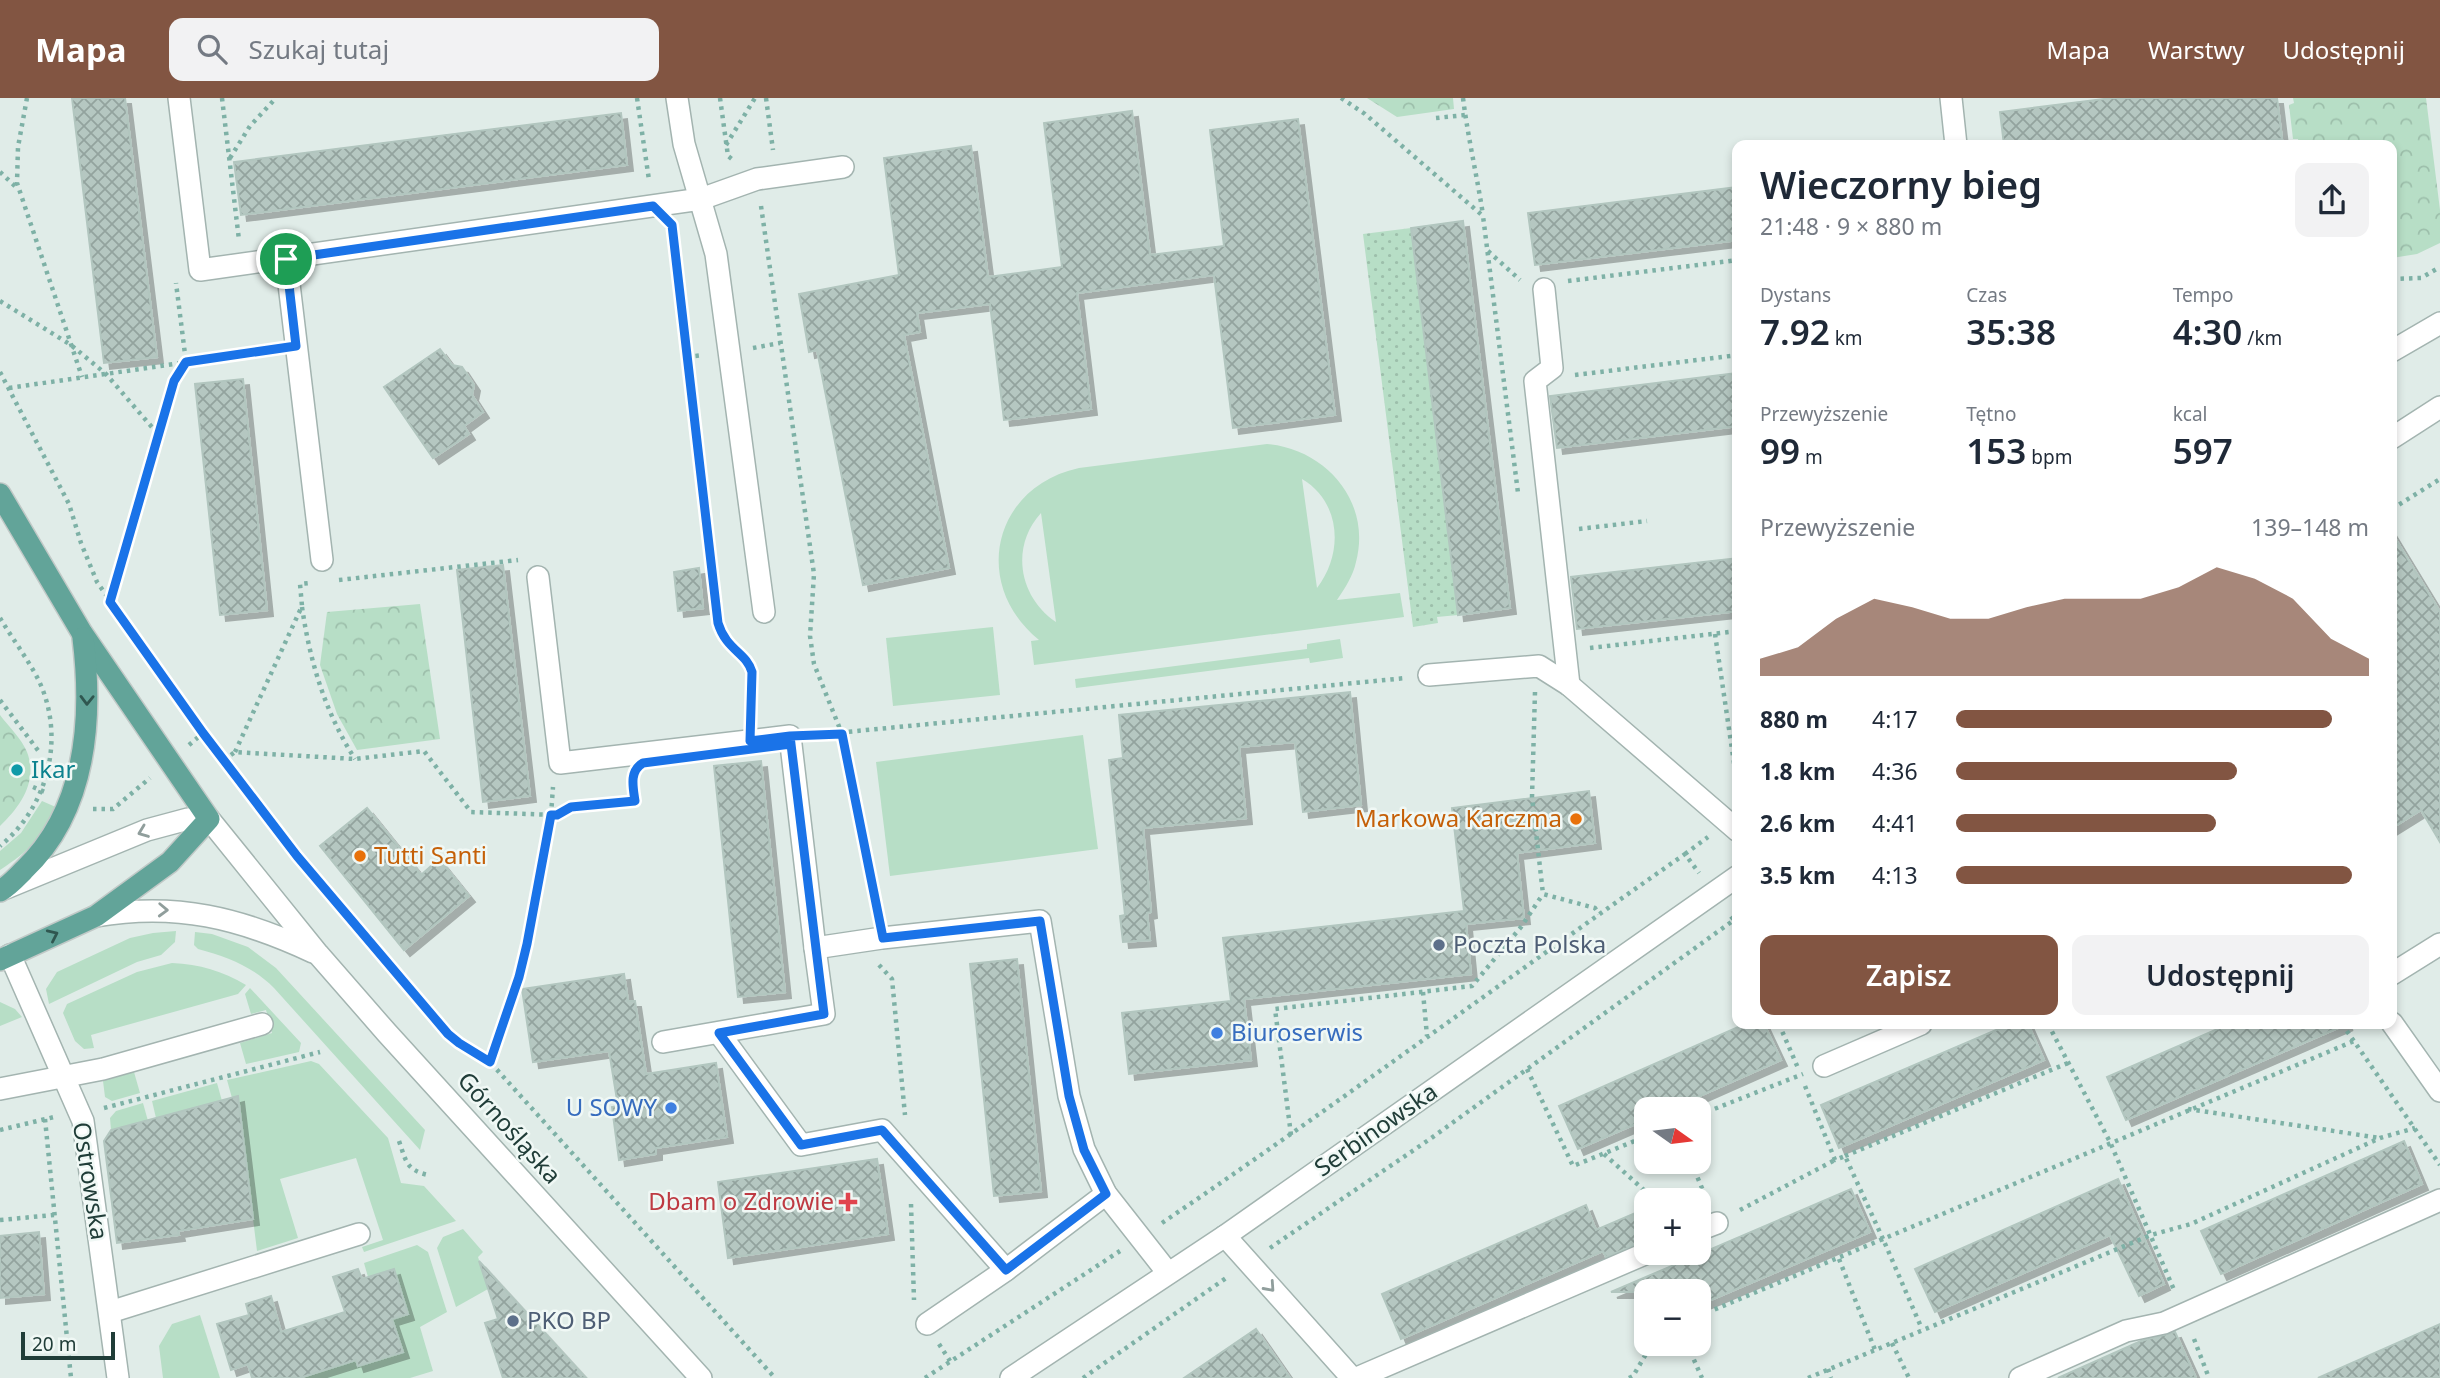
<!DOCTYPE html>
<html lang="pl">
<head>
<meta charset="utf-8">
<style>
	:root { --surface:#fff; --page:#f2f2f3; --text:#1f2937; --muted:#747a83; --accent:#825542 }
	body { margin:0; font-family:"Noto Sans",sans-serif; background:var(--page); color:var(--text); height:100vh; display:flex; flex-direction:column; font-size:26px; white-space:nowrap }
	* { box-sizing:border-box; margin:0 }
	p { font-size:23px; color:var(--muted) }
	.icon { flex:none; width:38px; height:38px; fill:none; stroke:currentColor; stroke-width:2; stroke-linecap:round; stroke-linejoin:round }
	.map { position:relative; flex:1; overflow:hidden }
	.drawer { position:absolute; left:1732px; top:42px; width:665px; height:889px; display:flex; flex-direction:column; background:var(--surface); border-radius:14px; box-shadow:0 4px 10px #0003 }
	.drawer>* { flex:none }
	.needle { width:46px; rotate:104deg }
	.buttons { position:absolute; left:1634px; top:999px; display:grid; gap:14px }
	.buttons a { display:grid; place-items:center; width:77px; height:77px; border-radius:14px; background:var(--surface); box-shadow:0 4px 10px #0003; font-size:35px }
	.scale { position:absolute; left:21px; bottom:18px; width:94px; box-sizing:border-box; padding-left:7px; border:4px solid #203d38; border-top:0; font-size:19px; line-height:24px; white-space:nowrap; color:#203d38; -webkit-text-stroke:5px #f0f8f5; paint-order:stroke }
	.pin { position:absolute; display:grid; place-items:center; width:60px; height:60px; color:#fff; margin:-30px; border:4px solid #fff; border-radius:50%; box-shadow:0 2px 7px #0007 }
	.round { display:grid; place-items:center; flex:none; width:74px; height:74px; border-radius:14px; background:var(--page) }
	.head { display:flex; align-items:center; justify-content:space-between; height:119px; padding:0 28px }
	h1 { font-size:38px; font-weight:600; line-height:52px }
	.stats { display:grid; grid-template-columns:repeat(3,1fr); gap:10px; height:119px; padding:7px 28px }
	.stats div { display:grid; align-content:center }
	.stats b { font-size:35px; font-weight:600 }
	.stats small { font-size:19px; font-weight:400 }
	.stats p { font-size:19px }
	.chart { height:196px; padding:14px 28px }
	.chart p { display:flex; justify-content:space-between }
	.chart svg { width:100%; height:126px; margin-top:7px; fill:var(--accent); opacity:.7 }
	.cta { display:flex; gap:14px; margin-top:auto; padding:14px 28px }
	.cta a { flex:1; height:80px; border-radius:14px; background:var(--accent); color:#fff; font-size:28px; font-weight:600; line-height:80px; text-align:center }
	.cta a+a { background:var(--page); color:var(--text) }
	ul { padding:0 28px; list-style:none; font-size:23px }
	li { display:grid; grid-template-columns:112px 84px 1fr; align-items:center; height:52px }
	li i { height:18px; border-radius:9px; background:var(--accent) }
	header { display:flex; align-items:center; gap:42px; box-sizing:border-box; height:98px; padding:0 35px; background:var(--accent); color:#fff }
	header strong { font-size:33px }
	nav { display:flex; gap:38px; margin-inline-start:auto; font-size:24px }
	.search { width:490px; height:63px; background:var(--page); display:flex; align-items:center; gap:18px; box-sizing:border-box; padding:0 24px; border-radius:14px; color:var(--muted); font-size:26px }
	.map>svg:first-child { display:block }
	.grass { fill:#b7dec6; fill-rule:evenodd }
	.park { fill:url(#park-crowns) }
	.garden { fill:url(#garden-dots) }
	.building { fill:url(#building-cross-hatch); stroke:#b2c6bf; stroke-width:2; filter:url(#shadow) }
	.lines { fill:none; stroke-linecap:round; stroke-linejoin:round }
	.minor-casing { stroke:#a3b4b0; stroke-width:24 }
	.major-casing { stroke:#c1c9c7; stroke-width:24 }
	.path { stroke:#7eb1a6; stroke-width:4.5; stroke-dasharray:3.5 5; stroke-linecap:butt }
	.minor { stroke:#fff; stroke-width:21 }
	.major { stroke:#62a499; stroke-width:21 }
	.oneway { stroke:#305750 }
	.oneway2 { stroke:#909e9c }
	.route-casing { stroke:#fff; stroke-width:14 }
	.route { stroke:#1a73e8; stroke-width:9 }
	.culture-dot { fill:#0f9aa8; stroke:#f0f8f5; stroke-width:2.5 }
	.food-dot { fill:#e8710a; stroke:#f0f8f5; stroke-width:2.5 }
	.service-dot { fill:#5c6f8a; stroke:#f0f8f5; stroke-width:2.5 }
	.shop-dot { fill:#3f7fe0; stroke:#f0f8f5; stroke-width:2.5 }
	.health-dot { fill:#e0444e; stroke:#f0f8f5; stroke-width:2.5 }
	.labels { text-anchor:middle; stroke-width:5; stroke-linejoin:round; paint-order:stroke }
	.culture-label { font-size:24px; fill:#0d838f; stroke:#f0f8f5; text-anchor:start }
	.food-label { font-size:24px; fill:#c56008; stroke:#f0f8f5; text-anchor:end }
	.service-label { font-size:24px; fill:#4e5e75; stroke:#f0f8f5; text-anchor:start }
	.shop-label { font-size:24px; fill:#366cbe; stroke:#f0f8f5; text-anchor:start }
	.street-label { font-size:24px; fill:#203d38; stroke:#f0f8f5 }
	.health-label { font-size:24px; fill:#be3a42; stroke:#f0f8f5; text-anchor:end }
</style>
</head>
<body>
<header>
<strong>Mapa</strong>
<div class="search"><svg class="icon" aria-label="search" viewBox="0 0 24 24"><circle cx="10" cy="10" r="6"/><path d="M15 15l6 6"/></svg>Szukaj tutaj</div>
<nav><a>Mapa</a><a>Warstwy</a><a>Udostępnij</a></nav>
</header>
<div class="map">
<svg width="2440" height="1280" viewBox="0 0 2440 1280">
	<defs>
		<pattern id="park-crowns" width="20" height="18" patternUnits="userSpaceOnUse" patternTransform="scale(1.75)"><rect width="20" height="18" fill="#b7dec6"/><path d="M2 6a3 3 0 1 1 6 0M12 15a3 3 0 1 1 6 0" fill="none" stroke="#9dbfab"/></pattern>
		<pattern id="garden-dots" width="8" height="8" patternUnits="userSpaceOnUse" patternTransform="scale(1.75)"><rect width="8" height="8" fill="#b7dec6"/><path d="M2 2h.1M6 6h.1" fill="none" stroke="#9dbfab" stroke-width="1.8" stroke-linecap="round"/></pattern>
		<pattern id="building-cross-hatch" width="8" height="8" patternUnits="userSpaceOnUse" patternTransform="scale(1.75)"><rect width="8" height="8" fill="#b5c7c1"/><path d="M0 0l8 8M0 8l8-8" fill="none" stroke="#93a39e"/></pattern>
		<filter id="shadow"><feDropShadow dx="6" dy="6" stdDeviation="0" flood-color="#0004"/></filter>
	</defs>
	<rect width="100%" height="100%" fill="#e0ece8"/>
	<g class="grass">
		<path d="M1267 346C1325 351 1372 403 1356 464 1353 478 1345 490 1337 502L1400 495 1404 519 1034 567 1031 543 1039 542C971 487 992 389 1079 370ZM1302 381C1341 404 1344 455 1317 490ZM1041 415 1056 524C1019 499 1010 449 1041 415Z"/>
		<polygon points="993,529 1000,597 893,608 886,540"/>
		<polygon points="1340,541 1343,560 1310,565 1309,560 1076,590 1075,581 1307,551 1307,546"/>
		<polygon points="1083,637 1098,751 890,778 876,664"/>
		<path d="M42 703 58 710C38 742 32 751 0 772V753L21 735Z"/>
		<polygon points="176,833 175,844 161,857 137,864 49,906 46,891 57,874 130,840 153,835"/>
		<path d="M195 834 212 836 248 849 276 870 425 1032 420 1052 274 890C252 868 227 859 198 851L194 847Z"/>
		<path d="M172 865C200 866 222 873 246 887L238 896 91 937 94 950 84 951 75 943 63 915 67 906 137 874Z"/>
		<polygon points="250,890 301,945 299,954 246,966 240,945 272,935 266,912 251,916 245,896"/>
		<polygon points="0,904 15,911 22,919 0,928"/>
		<polygon points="311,963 319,966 388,1040 401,1085 424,1088 456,1123 364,1154 362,1149 383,1142 356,1060 280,1081 298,1140 257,1153 238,999 232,1000 227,982"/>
		<polygon points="134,974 140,995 112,1003 105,999 103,983"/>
		<polygon points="217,985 222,1003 156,1020 152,1003"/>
		<polygon points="143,1005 148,1023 111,1032 110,1020 116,1013"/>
		<polygon points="463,1131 483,1154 478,1159 488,1191 456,1209 437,1150 443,1139"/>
		<polygon points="417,1147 428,1154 447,1214 420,1229 433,1273 410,1280 303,1280 356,1262 358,1268 402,1254 395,1228 385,1224 408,1216 394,1171 368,1179 364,1165"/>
		<polygon points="200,1217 220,1280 163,1280 159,1248 172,1226"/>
	</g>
	<g class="park">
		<polygon points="1367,0 1453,0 1454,11 1397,19"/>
		<polygon points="2293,0 2426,0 2440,112 2440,145 2417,156 2392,160 2392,47 2299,47 2298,41 2293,41 2289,7 2294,5"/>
		<polygon points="420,506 440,641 357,652 337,616 320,567 327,514"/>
		<path d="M0 617C8 628 22 641 27 654 38 683 21 708 0 728Z"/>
	</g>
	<polygon class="garden" points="1411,130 1458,517 1437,519 1438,525 1413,529 1363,136"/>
	<g class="building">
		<polygon points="72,0 125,0 157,259 104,265"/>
		<polygon points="2112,0 2277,0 2282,41 2233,47 2004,47 2000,14"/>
		<polygon points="1132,13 1150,157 1224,148 1210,32 1298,21 1335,317 1233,330 1214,177 1077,195 1091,311 1004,322 990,206 917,215 920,234 904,237 949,470 863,487 817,252 809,254 799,196 899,177 884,60 971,48 988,179 1062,169 1044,25"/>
		<polygon points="621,15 627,67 241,117 234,64"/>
		<polygon points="1738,89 1738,142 1535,167 1528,115"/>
		<polygon points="1463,123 1510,510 1458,517 1411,130"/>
		<polygon points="440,251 452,267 462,269 474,287 472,297 483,314 464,328 469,336 433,360 384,289"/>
		<polygon points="1738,275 1738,328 1557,350 1550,298"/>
		<polygon points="243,281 267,512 220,517 195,286"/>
		<polygon points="2392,435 2440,514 2440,744 2421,712 2392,730"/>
		<polygon points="1738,460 1738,513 1577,531 1571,479"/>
		<polygon points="503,467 530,698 483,704 457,472"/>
		<polygon points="699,470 703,510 678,513 674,474"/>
		<polygon points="1350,594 1361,707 1303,714 1295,644 1239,649 1246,720 1143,730 1151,814 1147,815 1150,842 1123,844 1120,818 1125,817 1109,662 1123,660 1119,617"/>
		<polygon points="761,663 785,894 738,899 714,668"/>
		<polygon points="1589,693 1595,745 1517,755 1524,820 1466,826 1471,876 1244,901 1251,962 1129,976 1122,915 1231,903 1223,840 1464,813 1452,710"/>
		<polygon points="367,710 421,777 439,761 469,798 404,852 320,748"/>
		<polygon points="1017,861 1041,1093 994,1098 970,866"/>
		<polygon points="624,876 628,903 635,903 646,976 716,965 727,1039 656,1050 656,1056 619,1062 612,1009 618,1008 609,953 533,964 522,891"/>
		<polygon points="1745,926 1764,926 1781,962 1668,1012 1647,1012 1647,1021 1578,1051 1559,1008"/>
		<polygon points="2010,926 2028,926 2044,962 1839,1050 1821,1007"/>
		<polygon points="2229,926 2347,926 2126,1022 2107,979"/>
		<polygon points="238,998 253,1121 178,1133 179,1137 117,1145 104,1043 111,1032"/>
		<polygon points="2404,1043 2422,1086 2221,1176 2201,1133"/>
		<polygon points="877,1061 888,1136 728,1160 718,1084"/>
		<polygon points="2118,1081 2164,1186 2139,1198 2110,1137 1935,1214 1915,1171"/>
		<polygon points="1851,1091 1870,1134 1699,1207 1699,1194 1611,1194"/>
		<polygon points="1586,1107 1596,1132 1640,1113 1647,1129 1647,1142 1606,1159 1603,1153 1401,1241 1382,1196"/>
		<polygon points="39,1134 44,1196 0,1200 0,1138"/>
		<polygon points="479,1163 586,1280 503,1280 485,1225 498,1221"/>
		<polygon points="358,1171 362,1181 394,1171 408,1216 392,1221 403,1254 358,1268 356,1262 299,1280 252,1280 248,1266 231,1272 217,1226 249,1217 246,1206 271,1198 281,1234 345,1214 333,1179"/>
		<polygon points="2440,1226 2440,1280 2318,1280"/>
		<polygon points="1256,1231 1290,1280 1184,1280"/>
		<polygon points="2175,1234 2196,1280 2058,1280 2141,1243"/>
	</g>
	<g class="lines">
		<defs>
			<g id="minor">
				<polyline points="179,0 200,172 701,101 757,81 843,69"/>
				<polyline points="677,0 684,46 716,156 764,514"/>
				<polyline points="1951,0 1956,47"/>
				<polyline points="286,161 322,462"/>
				<polyline points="1544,191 1552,270 1535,283 1569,587"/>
				<polyline points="2392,253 2440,225"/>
				<polyline points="2392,340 2440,309"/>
				<polyline points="538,479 560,665 790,638 815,850 882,840 1040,823 1069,998 1084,1051 1106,1096 1168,1175"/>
				<polyline points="1429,577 1539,568 1569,587 1738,733"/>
				<polyline points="6,790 147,732 188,721 209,721 318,856 387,935 701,1280"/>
				<path d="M96 818C176 804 240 820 313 854"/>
				<polyline points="10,857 83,1023 118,1280"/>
				<polyline points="2392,876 2440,846"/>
				<polyline points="2392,925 2440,993"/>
				<polyline points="719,935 801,1047 882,1032 1006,1172"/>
				<polyline points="663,944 824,916 815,850"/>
				<polyline points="1824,968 1921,926"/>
				<polyline points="0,991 103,971 262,926"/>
				<polyline points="1699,1132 1717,1125"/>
				<polyline points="1225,1138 1352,1280"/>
				<polyline points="110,1214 359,1136"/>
				<polyline points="927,1226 1006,1172 1106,1096"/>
				<polyline points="1011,1280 1225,1138 1738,778"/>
				<polyline points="1357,1280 1647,1155"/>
				<polyline points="2020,1280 2126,1233 2164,1225 2440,1102"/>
			</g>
			<g id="major">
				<polyline points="0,396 82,535 209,721 170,764 96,818 0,862"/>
				<path d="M0 793C9 788 17 779 24 772 87 712 93 622 83 540"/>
			</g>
		</defs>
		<use href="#minor" class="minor-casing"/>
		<use href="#major" class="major-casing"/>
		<g class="path">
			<polyline points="27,0 18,49 17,85 82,279"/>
			<polyline points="222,0 239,142"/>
			<polyline points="637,0 649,82"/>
			<polyline points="720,0 728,58 733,62"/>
			<polyline points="766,0 773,52"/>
			<polyline points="1341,0 1365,16 1483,118 1518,395"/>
			<path d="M1463 0C1468 40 1477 78 1483 117"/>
			<polyline points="1436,20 1465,17"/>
			<polyline points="726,47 755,0"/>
			<polyline points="230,60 250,28 276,0"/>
			<polyline points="0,74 17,90"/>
			<polyline points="761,108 814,476 810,538 814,566 842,636 877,814"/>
			<path d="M673 131 718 525C721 537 726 545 735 553 741 558 748 560 751 568 756 581 752 603 751 617"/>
			<polyline points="1488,153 1520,182"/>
			<polyline points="2392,181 2421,180 2440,169"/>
			<polyline points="1568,183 1738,162"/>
			<polyline points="0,203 71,247 106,276 157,335"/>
			<polyline points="753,250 780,245"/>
			<polyline points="687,259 703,257"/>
			<polyline points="0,274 69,406 81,445 97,484 203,635"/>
			<polyline points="1575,277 1738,257"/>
			<polyline points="9,290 271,252"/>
			<polyline points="2392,411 2440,381"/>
			<polyline points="1579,431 1647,423"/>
			<polyline points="339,482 518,462"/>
			<polyline points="110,504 174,283 186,264 176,185"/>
			<path d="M302 509C310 564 325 614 355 661"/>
			<path d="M0 520C12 540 27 560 38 581 66 638 49 708 0 748"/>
			<polyline points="1715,536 1738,692"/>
			<polyline points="1590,550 1738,533"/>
			<polyline points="1535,594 1532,699 1543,796 1595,810 1599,816"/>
			<polyline points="0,602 40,655"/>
			<polyline points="815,637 1406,580"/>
			<polyline points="189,647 203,635 297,758 448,936 459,945 490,964 775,1280"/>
			<polyline points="235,654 302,508 300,486 309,485"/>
			<polyline points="224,662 235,654 355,661 424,653 471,714 557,717 571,709 634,703 633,682"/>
			<polyline points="33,689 45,694"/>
			<polyline points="93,711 113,711 150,680"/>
			<polyline points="1685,756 1708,739"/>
			<polyline points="1738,820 1734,822 1738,831"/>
			<polyline points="879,867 892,881 905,1017"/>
			<polyline points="1423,894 1427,938"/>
			<polyline points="1779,926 1798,970"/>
			<polyline points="2048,926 2110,1044 2175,1194"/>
			<polyline points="2342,926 2440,1067"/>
			<polyline points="490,964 519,879 527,846 551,717 553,689"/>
			<polyline points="1527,971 1573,1068 1647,1038"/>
			<polyline points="1805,988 1835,1062 1845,1058 1883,1141 2354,943"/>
			<polyline points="104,1010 320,954"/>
			<polyline points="2188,1011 2380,1040"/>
			<polyline points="1699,1017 1803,976"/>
			<polyline points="45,1021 71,1280"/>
			<polyline points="0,1032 54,1019"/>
			<polyline points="1291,1037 1275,911 1472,888 1521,829 1543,796"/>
			<path d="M399 1043C406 1063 406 1072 428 1077"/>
			<polyline points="1604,1056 1655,1102"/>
			<polyline points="1845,1058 2068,965"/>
			<polyline points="1691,1064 1707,1102"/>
			<polyline points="911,1106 914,1202"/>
			<polyline points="1740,1112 1835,1062"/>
			<polyline points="0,1122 54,1117"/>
			<path d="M1162 1125C1339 1005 1510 878 1685 756L1699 775"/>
			<polyline points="1270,1150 1430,1041 1734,822 1729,816"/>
			<polyline points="1839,1161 1875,1252"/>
			<polyline points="1638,1186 1647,1206"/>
			<polyline points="1699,1218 1883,1141 1922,1231"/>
			<polyline points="2194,1241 2209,1280"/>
			<polyline points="1892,1245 1909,1280"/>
			<polyline points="939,1246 950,1263"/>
			<polyline points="1687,1246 1702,1280"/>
			<polyline points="1828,1271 1831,1280"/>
			<polyline points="925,1280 1120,1153"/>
			<polyline points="1083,1280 1229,1178"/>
			<polyline points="1629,1280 1633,1278 1652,1246"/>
			<polyline points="1808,1280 2151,1137 2191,1126 2380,1040 2415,1030"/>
		</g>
		<use href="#minor" class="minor"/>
		<use href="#major" class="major"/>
	</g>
	<defs><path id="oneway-chevron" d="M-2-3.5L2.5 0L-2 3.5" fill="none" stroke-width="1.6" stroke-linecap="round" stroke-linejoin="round" transform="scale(1.75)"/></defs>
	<g class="oneway">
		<use href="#oneway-chevron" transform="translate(87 602) rotate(91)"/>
		<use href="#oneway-chevron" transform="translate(53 837) rotate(-25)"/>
	</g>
	<g class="oneway2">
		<use href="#oneway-chevron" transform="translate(143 734) rotate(159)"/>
		<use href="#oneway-chevron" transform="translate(163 812) rotate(2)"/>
		<use href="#oneway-chevron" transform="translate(1270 1189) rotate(48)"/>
	</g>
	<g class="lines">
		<defs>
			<path id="route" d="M286 161 296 248 186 264 174 283 110 504 203 635 297 758 448 936 459 945 490 964 519 879 527 846 551 717H557L571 709 635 703C633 689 629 673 643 665L791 646 790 638 842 636 883 840 1040 823 1069 998 1084 1052 1106 1096 1006 1172 882 1032 801 1047 719 935 824 916 790 638 750 643 752 574C747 555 726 552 718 525L672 127 653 108 286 161"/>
		</defs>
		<use href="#route" class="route-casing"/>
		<use href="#route" class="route"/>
	</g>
	<circle class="culture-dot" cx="17" cy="672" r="7"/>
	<g class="food-dot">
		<circle cx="1576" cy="721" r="7"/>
		<circle cx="360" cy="758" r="7"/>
	</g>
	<g class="service-dot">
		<circle cx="1439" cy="847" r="7"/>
		<circle cx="513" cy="1223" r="7"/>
	</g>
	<g class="shop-dot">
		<circle cx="1217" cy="935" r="7"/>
		<circle cx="671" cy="1010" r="7"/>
	</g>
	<path class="health-dot" d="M844.5 1093.5h7v7h7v7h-7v7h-7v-7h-7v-7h7z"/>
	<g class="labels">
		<g class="culture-label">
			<text x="31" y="680">Ikar</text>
		</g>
		<g class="food-label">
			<text x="1562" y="729">Markowa Karczma</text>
			<text x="374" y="766" text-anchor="start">Tutti Santi</text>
		</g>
		<g class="service-label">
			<text x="1453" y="855">Poczta Polska</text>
			<text x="527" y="1231">PKO BP</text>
		</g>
		<g class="shop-label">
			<text x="1231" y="943">Biuroserwis</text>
			<text x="657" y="1018" text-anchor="end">U SOWY</text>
		</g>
		<g class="street-label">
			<text transform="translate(509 1030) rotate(48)" y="8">Górnośląska</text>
			<text transform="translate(1376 1032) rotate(-35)" y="8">Serbinowska</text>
			<text transform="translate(90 1083) rotate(81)" y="8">Ostrowska</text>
		</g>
		<g class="health-label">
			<text x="834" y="1112">Dbam o Zdrowie</text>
		</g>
	</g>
</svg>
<div class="buttons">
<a><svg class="needle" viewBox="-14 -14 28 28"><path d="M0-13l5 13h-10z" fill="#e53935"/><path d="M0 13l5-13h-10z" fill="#747a83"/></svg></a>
<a>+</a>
<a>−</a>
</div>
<div class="scale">20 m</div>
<div class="pin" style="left:286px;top:161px;background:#1e9e55"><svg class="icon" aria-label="arrive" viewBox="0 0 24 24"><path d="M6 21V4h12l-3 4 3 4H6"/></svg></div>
<section class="drawer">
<div class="head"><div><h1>Wieczorny bieg</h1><p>21:48 · 9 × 880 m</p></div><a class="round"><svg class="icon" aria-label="share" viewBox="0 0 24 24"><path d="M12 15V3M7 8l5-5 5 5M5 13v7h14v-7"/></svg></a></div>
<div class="stats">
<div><p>Dystans</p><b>7.92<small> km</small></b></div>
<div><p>Czas</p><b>35:38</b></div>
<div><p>Tempo</p><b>4:30<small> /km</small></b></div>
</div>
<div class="stats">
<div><p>Przewyższenie</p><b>99<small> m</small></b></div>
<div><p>Tętno</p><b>153<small> bpm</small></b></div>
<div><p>kcal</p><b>597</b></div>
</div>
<div class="chart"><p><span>Przewyższenie</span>139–148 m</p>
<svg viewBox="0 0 160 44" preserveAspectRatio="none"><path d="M0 44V38L10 34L20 24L30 17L40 20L50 24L60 24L70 20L80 17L90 17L100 17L110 13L120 6L130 10L140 17L150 31L160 38V44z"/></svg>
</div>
<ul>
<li><b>880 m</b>4:17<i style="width:91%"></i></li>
<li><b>1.8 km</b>4:36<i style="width:68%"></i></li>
<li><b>2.6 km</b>4:41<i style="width:63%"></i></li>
<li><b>3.5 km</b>4:13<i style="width:96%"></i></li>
</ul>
<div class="cta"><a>Zapisz</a><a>Udostępnij</a></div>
</section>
</div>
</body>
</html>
